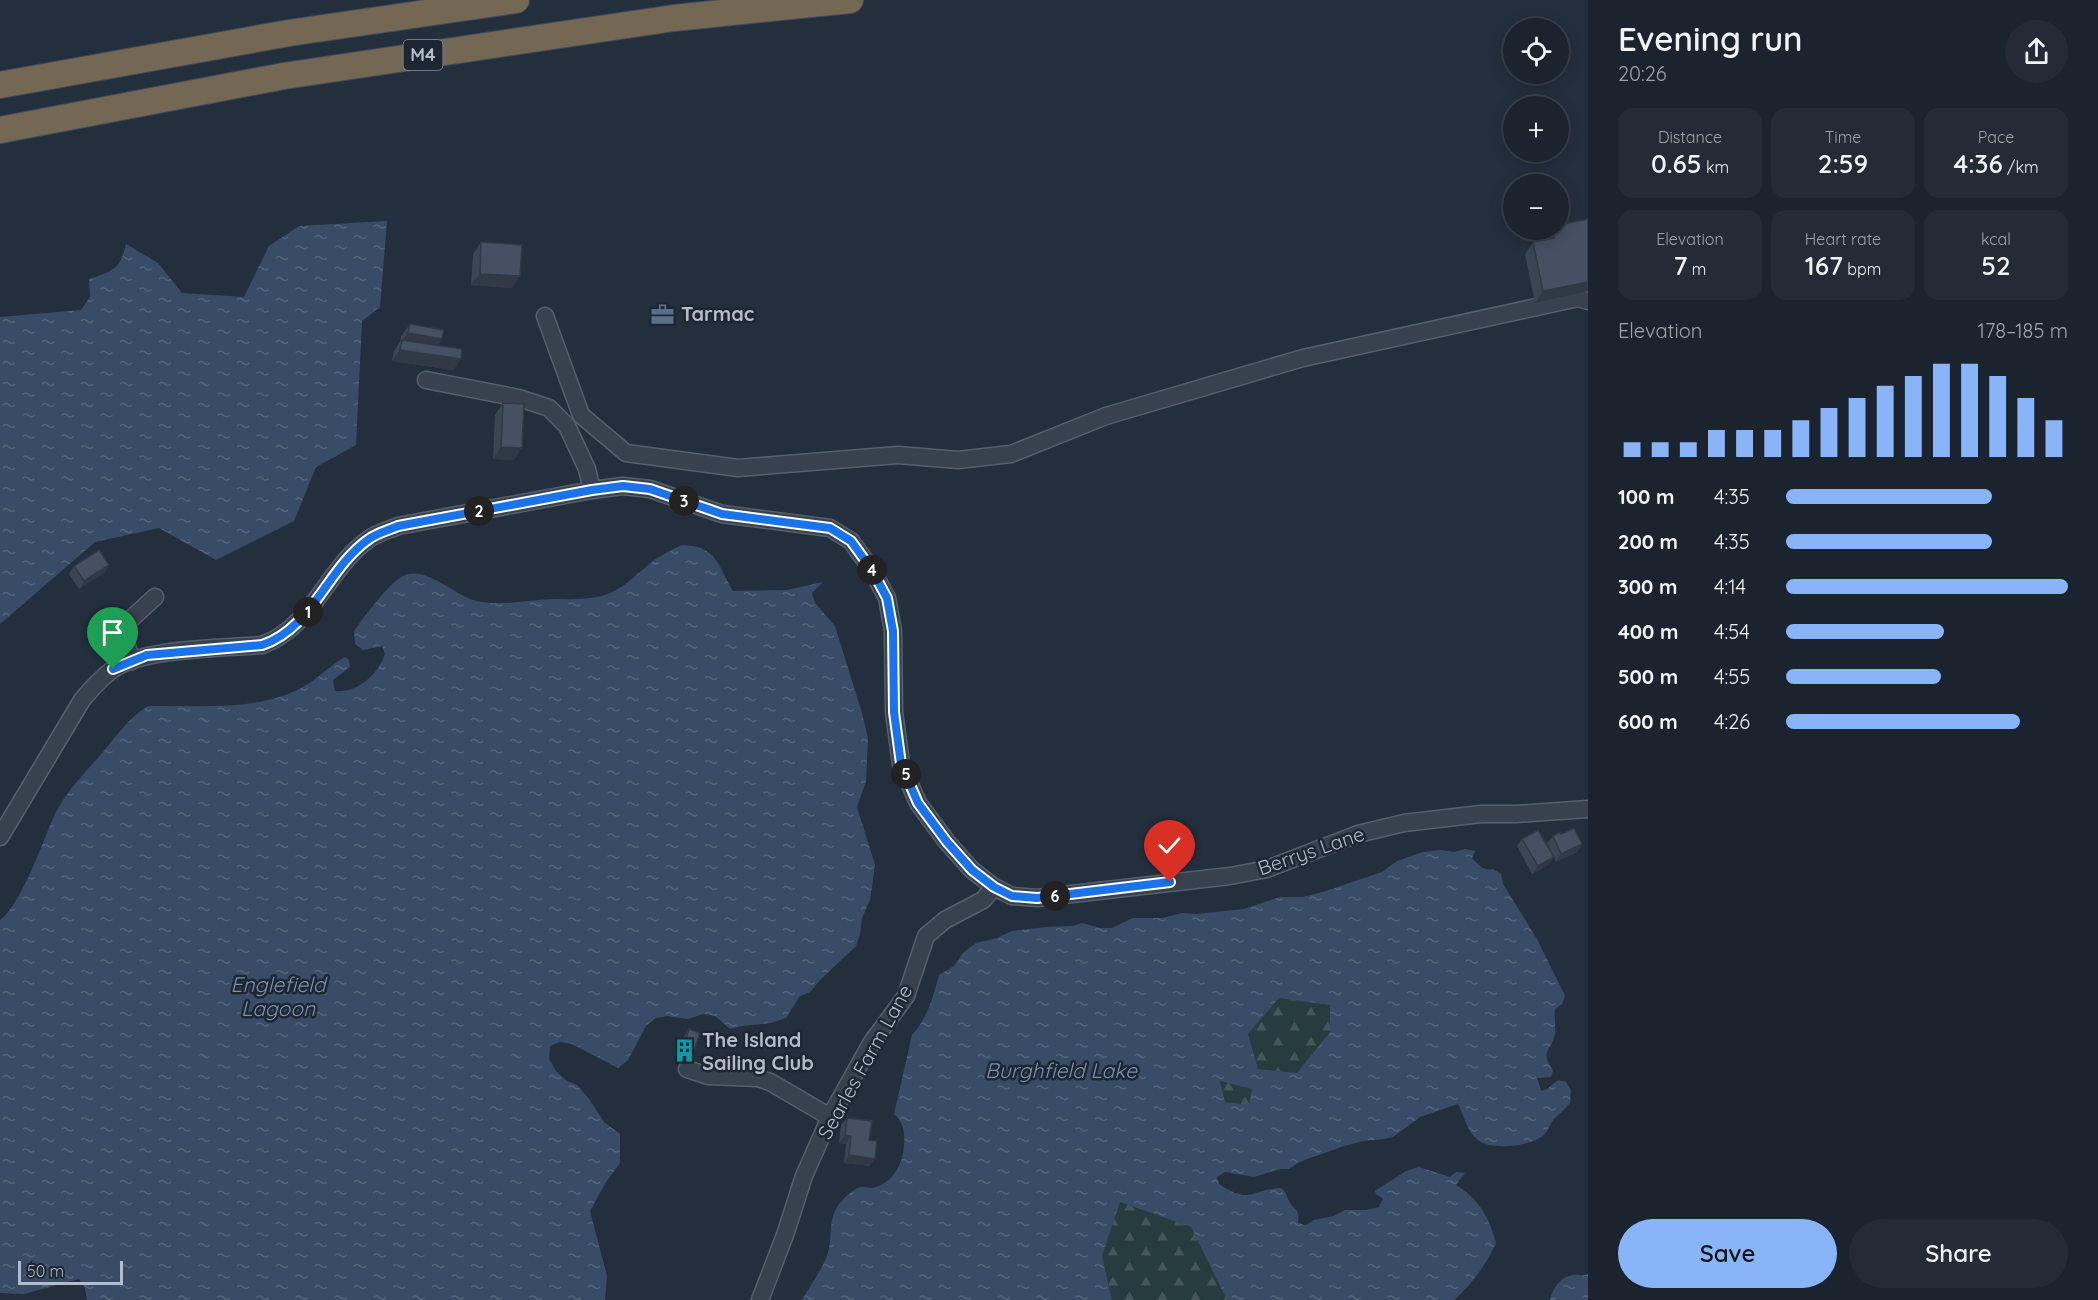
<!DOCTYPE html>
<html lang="en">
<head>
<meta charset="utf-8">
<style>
	:root { --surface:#1b232e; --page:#242b36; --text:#f1f3f6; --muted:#a0a4aa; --line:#39404a; --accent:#8ab4f8 }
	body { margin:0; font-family:Quicksand,sans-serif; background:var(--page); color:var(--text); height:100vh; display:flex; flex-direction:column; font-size:22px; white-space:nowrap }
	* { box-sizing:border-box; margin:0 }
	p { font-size:20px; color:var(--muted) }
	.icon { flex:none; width:33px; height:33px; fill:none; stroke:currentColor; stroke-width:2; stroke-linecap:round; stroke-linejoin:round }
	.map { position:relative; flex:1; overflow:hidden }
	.details { display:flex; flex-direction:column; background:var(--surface); width:510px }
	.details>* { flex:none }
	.controls { position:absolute; left:1503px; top:18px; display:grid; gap:12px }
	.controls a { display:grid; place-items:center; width:66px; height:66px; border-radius:50%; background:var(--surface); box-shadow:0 3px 15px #0003,0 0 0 2px var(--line); font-size:30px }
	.scale { position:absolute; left:18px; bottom:15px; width:105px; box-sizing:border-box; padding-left:6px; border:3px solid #b4bcc9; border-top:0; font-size:16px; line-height:21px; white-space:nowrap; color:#b4bcc9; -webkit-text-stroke:4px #1d2633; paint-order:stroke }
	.pin { position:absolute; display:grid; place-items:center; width:51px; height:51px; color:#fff; margin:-62px -26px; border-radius:50% 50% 50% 0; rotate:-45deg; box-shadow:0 0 6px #0007 }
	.pin .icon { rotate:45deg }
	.km { position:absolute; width:30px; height:30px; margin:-15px; border-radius:50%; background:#222; color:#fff; font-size:16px; line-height:30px; text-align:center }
	.round { display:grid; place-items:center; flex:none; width:63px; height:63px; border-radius:32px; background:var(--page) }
	.overview { display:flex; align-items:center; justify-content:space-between; height:102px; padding:0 30px }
	h1 { font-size:33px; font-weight:600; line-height:45px }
	.stats { display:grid; grid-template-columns:repeat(3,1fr); gap:9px; height:102px; padding:6px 30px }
	.stats div { display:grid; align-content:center; border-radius:15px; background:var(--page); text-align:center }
	.stats b { font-size:26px; font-weight:600 }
	.stats small { font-size:16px; font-weight:400 }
	.stats p { font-size:16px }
	.chart { height:168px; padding:12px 30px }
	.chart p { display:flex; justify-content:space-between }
	.chart svg { width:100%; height:108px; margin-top:6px; stroke:var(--accent); stroke-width:6 }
	.action { display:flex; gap:12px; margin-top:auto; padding:12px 30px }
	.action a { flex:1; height:69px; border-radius:36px; background:var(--accent); color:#111; font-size:24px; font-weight:600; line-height:69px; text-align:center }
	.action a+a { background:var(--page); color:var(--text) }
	ul { padding:0 30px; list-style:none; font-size:20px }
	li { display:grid; grid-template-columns:96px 72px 1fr; align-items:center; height:45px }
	li i { height:15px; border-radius:8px; background:var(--accent) }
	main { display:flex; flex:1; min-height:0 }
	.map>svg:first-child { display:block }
	.forest { fill:url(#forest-firs) }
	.water { fill:url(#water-ripples); fill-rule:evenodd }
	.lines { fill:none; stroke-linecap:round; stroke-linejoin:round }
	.minor-casing { stroke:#565f6c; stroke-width:19 }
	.highway-casing { stroke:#434c59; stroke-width:28 }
	.minor { stroke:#38414e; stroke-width:16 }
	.highway { stroke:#746855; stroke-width:26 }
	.wall { fill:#3b4654 }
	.shaded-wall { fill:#303945 }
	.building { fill:#455162; stroke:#303945; stroke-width:1.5 }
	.route-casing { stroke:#fff; stroke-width:12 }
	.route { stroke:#1a73e8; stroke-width:8 }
	.labels { text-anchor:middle; stroke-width:5; stroke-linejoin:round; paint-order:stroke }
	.shield { fill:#1d2633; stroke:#878f9c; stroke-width:1.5 }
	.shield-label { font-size:18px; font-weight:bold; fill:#b4bcc9 }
	.poi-label { font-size:20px; font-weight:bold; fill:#b4bcc9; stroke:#1d2633; text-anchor:start }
	.street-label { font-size:20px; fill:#b4bcc9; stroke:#1d2633 }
	.water-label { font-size:21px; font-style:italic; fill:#7c92b1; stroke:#1d2633 }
</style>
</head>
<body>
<main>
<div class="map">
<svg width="1588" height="1300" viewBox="0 0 1588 1300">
	<defs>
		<pattern id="forest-firs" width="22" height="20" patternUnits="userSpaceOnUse" patternTransform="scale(1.5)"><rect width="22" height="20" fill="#263c3f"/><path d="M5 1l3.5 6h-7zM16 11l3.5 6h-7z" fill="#435659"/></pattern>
		<pattern id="water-ripples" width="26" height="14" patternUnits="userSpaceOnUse" patternTransform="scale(1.5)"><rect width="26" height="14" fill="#394c67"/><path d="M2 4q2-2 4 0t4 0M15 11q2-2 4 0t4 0" fill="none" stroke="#53647b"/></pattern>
	</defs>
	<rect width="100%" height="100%" fill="#242f3e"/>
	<g class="forest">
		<polygon points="1279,998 1330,1005 1330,1032 1297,1073 1258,1069 1248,1034"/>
		<polygon points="1220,1081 1252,1089 1249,1106 1225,1102"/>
		<polygon points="1120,1202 1191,1227 1228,1300 1112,1300 1102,1256"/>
	</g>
	<g class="water">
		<path d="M387 221 380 307 362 321 356 445 316 467 294 521 216 560 159 528 95 542 0 624V317L81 310 90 297 89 279C113 271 120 270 126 244L158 263 182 293 244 297 269 246 299 226Z"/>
		<path d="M682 545C717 546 717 564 733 591L787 590 823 582 812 593 815 603 835 626 862 713 868 738 866 781 857 807 875 865 870 900 862 918 860 934 856 946 820 980 810 992 799 997 786 1018 771 1023 742 1026 730 1029 715 1016 703 1014 688 1019 667 1016 656 1018 646 1026 628 1060 618 1068 572 1044 560 1042 550 1046 549 1059 556 1071 567 1081 577 1085 589 1099 604 1122 620 1134V1163L606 1182 590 1211 607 1276 605 1300H87L85 1288 79 1279 24 1294 0 1293V920C22 904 43 840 55 814 67 790 86 772 103 752 117 735 129 718 148 706 199 705 257 712 303 687 319 678 330 665 345 657L349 660 350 667 333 680 335 691C356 694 379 674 385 654L382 646 363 650 355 644 354 631C363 618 390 582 403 576 422 565 453 592 470 599 495 608 526 600 552 599 566 599 583 600 597 597 619 593 631 579 647 566 657 557 669 551 682 545Z"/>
		<path d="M1465 849 1475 851 1472 858C1478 865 1484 871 1493 869L1501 874 1503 884 1537 939 1565 996 1562 1004 1555 1009C1554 1017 1556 1028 1555 1034 1550 1054 1540 1048 1553 1071L1551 1077 1537 1078 1541 1091 1547 1089 1558 1080 1566 1082 1571 1090 1570 1103C1565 1109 1559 1114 1554 1119 1550 1124 1548 1131 1544 1135 1531 1146 1491 1151 1478 1140 1467 1132 1464 1115 1458 1104L1420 1117 1393 1137 1384 1139 1363 1141 1344 1146 1299 1162 1289 1169H1280L1254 1177 1225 1172 1217 1177 1219 1184C1251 1205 1249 1190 1281 1188 1287 1193 1286 1195 1289 1201 1294 1212 1300 1206 1298 1223L1306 1225 1314 1220 1334 1216 1345 1210H1366L1379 1207 1383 1199 1376 1194 1375 1191 1406 1171 1419 1167 1450 1177 1456 1172 1465 1173 1456 1185C1479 1199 1489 1217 1496 1243 1485 1266 1473 1283 1454 1300H1227L1191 1227 1120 1202 1102 1256 1112 1300H802C810 1286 821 1271 827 1256 834 1237 826 1221 840 1203 845 1197 854 1188 862 1187 865 1187 869 1188 872 1188 893 1184 904 1163 904 1143 905 1131 903 1122 894 1114L912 1035C928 1018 933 996 939 975L954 966 963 953 976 943 997 938 1012 931 1046 927 1073 926 1082 923 1100 928H1112L1133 918H1162L1182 913 1197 914 1244 909 1280 897H1303L1326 891 1382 872 1397 861 1423 852 1440 850 1454 852ZM1279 998 1330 1005V1032L1297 1073 1258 1069 1248 1034ZM1220 1081 1252 1089 1249 1105 1225 1102Z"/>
		<path d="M1588 1274V1300H1550C1553 1288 1560 1277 1573 1275 1579 1274 1582 1277 1588 1274Z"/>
	</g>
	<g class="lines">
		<defs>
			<g id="minor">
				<polyline points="545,316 581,415 626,453 738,468 898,455 958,460 1011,454 1106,416 1303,358 1578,298 1588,301"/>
				<polyline points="426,380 519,398 549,408 567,426 587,469 592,490"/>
				<polyline points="132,661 121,628 155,597"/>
				<path d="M0 837 82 700C91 689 100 679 112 670 143 648 222 648 262 645 313 627 327 568 369 539 377 533 389 530 398 526L592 490 623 486 650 489 722 514 830 528 851 541 872 570 887 598 893 631 894 712 901 764 918 803 947 842 972 870 994 887 1012 896 1037 898 1230 876 1267 869 1358 834 1404 823 1481 814H1516L1588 809"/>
				<polyline points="687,1069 708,1076 758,1078 770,1082 830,1117"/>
				<polyline points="760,1300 785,1235 804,1176 830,1117 872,1042 906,996 926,936 945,920 983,900 994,887"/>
			</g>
			<g id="highway">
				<polyline points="0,85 289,33 516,0"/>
				<polyline points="0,130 284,76 674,18 850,0"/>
			</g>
		</defs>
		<use href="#minor" class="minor-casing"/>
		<use href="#highway" class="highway-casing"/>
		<use href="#minor" class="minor"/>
		<use href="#highway" class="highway"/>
	</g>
	<g class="wall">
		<polygon points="1588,219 1588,291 1535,303 1525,254 1533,242 1544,240 1544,238 1550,230 1558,230"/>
		<polygon points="481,242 512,288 471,285 473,254"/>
		<polygon points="410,324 442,339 438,345 461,359 453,370 392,361 394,351 400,342 401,336"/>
		<polygon points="503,403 514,460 493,459 495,415"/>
		<polygon points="109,565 104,573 79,589 69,574 74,566"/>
		<polygon points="1561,834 1582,844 1577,852 1556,862 1554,857 1548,865 1532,874 1517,846 1522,839 1554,857 1547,843 1553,836"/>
		<polygon points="689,1029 686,1062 675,1058 681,1041"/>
		<polygon points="847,1118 869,1140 870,1166 844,1163 846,1144 839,1143 841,1125"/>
	</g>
	<g class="shaded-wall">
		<polygon points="480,274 520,276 512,288 471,285"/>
		<polygon points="1588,282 1588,291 1535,303 1543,291"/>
		<polygon points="408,333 442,339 434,350 401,343"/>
		<polygon points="400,350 461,359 453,370 392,361"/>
		<polygon points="501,447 522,448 514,460 493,459"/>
		<polygon points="109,565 104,573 79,589 84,581"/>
		<polygon points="1582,844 1577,852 1556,862 1561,854"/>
		<polygon points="1554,857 1548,865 1532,874 1538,866"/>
		<polygon points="683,1047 694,1051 686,1062 675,1058"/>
		<polygon points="845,1135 851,1136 846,1144 839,1143"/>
		<polygon points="849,1155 875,1159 870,1166 844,1163"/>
	</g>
	<g class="building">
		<polygon points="1588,219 1588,282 1543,291 1533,242 1554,238 1553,230 1558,230 1558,225"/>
		<polygon points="481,242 522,245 520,276 480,274"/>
		<polygon points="410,324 444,330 442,339 408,333"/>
		<polygon points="402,340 462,349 461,359 400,350"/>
		<polygon points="503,403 524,404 522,448 501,447"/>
		<polygon points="99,550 109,565 84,581 74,566"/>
		<polygon points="1574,828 1582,844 1561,854 1553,836 1560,832 1561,834"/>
		<polygon points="1538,830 1554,857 1538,866 1522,839"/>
		<polygon points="689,1029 700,1033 694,1051 683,1047"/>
		<polygon points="847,1118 872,1121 869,1140 877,1141 875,1159 849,1155 851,1136 845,1135"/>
	</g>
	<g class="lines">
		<defs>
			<path id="route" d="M113 669 147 655 262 645C313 628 327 568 369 539 377 533 389 530 398 526L592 490 623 486 650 489 722 514 830 528 851 541 872 570 887 598 893 631 894 712 901 764 918 803 947 842 972 870 994 887 1012 896 1037 898 1170 882"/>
		</defs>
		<use href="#route" class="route-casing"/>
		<use href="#route" class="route"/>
	</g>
	<defs>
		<symbol id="office-bare" viewBox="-9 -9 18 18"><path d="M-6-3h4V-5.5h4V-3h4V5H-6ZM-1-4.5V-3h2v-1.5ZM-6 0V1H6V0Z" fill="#5c6f8a" stroke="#1d2633" stroke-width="2.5" paint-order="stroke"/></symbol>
		<symbol id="building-bare" viewBox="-9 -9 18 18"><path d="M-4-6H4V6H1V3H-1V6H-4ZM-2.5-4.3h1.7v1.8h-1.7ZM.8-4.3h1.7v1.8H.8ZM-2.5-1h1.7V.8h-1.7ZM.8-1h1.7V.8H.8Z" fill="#0f9aa8" stroke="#1d2633" stroke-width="2.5" paint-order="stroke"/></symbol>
	</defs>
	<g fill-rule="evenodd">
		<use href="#office-bare" x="646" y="298" width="33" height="33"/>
		<use href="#building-bare" x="668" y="1034" width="33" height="33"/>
	</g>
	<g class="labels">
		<rect class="shield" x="403.5" y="40" width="39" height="30" rx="4.5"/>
		<g class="shield-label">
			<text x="423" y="61">M4</text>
		</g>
		<g class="poi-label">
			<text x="681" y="321">Tarmac</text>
			<text x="702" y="1047">The Island<tspan x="702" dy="23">Sailing Club</tspan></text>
		</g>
		<g class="street-label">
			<text transform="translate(1311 851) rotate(-19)" y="7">Berrys Lane</text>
			<text transform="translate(865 1062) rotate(-61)" y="7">Searles Farm Lane</text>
		</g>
		<g class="water-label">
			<text x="278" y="992">Englefield<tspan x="278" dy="24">Lagoon</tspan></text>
			<text x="1061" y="1078">Burghfield Lake</text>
		</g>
	</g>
</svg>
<div class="controls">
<a><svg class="icon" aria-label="locate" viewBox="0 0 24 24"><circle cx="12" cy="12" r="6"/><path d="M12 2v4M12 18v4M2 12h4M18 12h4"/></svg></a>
<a>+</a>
<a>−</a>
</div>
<div class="scale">50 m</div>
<div class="pin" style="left:113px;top:669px;background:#1e9e55"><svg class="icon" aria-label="arrive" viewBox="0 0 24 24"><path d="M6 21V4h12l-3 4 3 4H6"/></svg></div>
<div class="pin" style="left:1170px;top:882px;background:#d93025"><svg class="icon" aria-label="check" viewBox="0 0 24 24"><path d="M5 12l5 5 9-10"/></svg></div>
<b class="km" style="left:308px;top:612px">1</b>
<b class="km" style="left:479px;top:511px">2</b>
<b class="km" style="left:684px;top:501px">3</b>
<b class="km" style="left:872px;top:570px">4</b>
<b class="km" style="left:906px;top:774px">5</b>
<b class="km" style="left:1055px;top:896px">6</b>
</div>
<section class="details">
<div class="overview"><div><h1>Evening run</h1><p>20:26</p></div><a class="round"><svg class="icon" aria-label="share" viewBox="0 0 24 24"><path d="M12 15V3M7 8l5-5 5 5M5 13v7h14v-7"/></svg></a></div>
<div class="stats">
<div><p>Distance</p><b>0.65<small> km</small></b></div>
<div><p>Time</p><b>2:59</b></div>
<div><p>Pace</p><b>4:36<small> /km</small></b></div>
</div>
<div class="stats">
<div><p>Elevation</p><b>7<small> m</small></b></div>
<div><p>Heart rate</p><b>167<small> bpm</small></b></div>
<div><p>kcal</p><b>52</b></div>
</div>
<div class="chart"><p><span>Elevation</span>178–185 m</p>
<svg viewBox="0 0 160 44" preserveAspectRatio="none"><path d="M5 44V38M15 44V38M25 44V38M35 44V33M45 44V33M55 44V33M65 44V29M75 44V24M85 44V20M95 44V15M105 44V11M115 44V6M125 44V6M135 44V11M145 44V20M155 44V29"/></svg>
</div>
<ul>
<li><b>100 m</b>4:35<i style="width:73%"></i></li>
<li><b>200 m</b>4:35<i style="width:73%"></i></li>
<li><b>300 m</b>4:14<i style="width:100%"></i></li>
<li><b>400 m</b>4:54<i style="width:56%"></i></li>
<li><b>500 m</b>4:55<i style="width:55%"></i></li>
<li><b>600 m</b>4:26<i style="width:83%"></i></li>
</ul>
<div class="action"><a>Save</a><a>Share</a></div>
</section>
</main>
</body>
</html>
